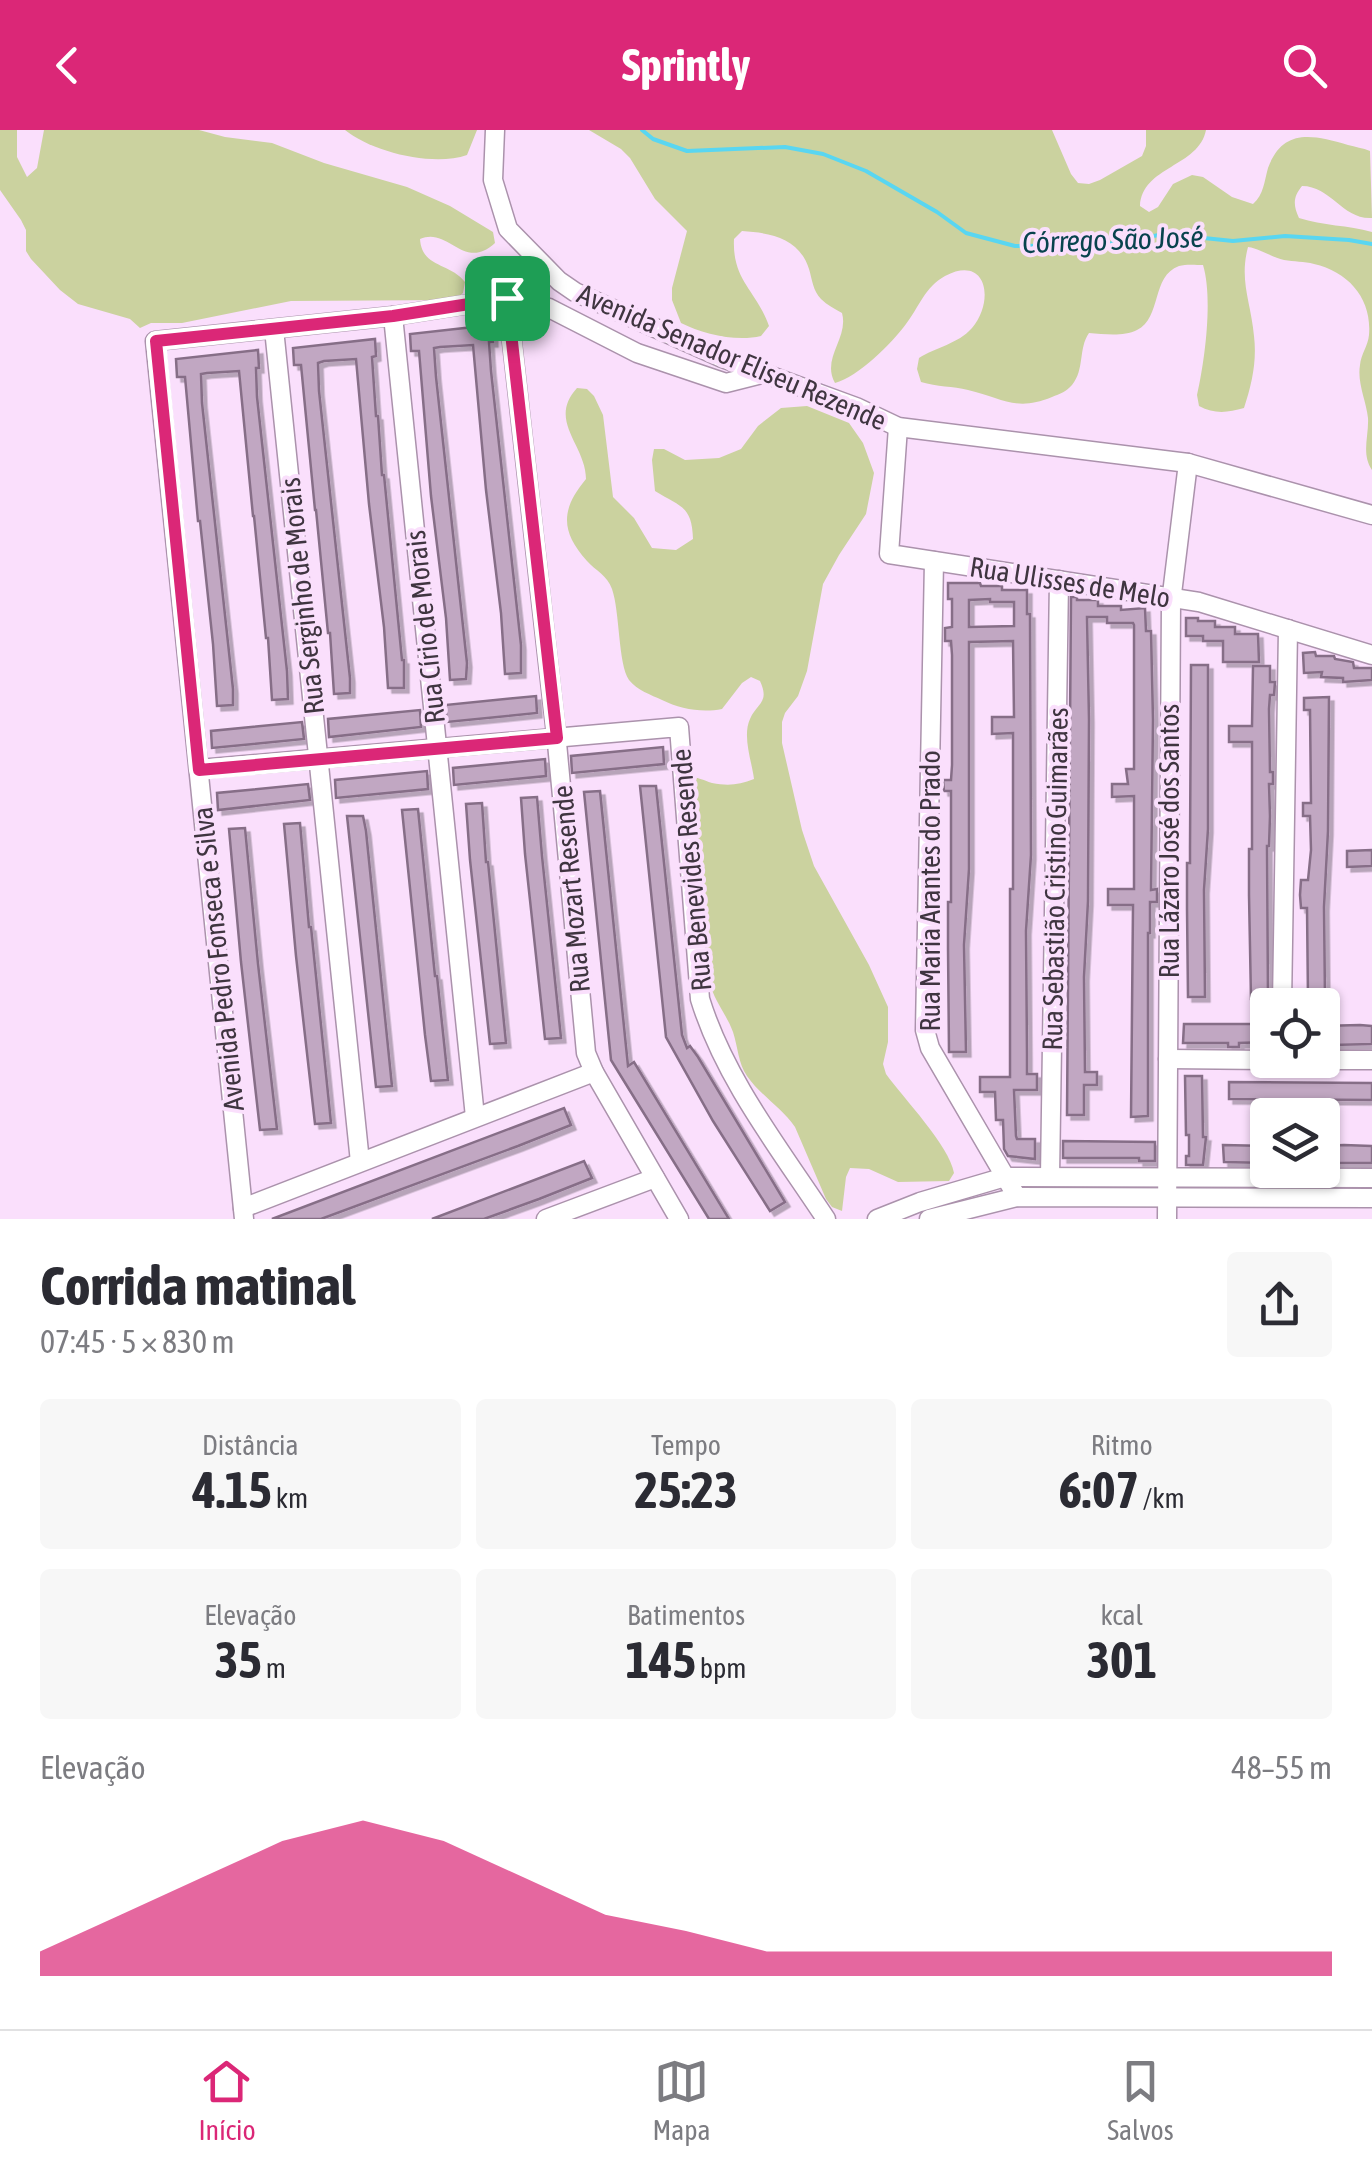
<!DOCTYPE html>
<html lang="pt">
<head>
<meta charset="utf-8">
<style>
	:root { --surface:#fff; --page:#f7f7f7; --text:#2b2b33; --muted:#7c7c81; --line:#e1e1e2; --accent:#db2777 }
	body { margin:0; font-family:"Asap Condensed",sans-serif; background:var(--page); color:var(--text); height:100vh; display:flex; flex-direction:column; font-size:38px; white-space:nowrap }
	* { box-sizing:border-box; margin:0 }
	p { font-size:32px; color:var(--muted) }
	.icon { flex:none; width:55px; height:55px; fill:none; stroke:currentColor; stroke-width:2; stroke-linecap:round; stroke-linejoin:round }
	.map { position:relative; height:1089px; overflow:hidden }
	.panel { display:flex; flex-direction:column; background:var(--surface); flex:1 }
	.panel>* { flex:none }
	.fabs { position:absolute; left:1250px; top:858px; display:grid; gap:20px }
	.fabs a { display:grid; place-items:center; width:90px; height:90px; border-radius:10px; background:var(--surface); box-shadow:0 2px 8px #0004; font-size:50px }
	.pin { position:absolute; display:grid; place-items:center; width:85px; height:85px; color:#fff; margin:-42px; border-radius:20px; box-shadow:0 5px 15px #0006 }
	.round { display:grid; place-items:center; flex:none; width:105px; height:105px; border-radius:10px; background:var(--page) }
	.overview { display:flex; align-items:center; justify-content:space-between; height:170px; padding:0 40px }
	h1 { font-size:55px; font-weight:700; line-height:75px }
	.figures { display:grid; grid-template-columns:repeat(3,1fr); gap:15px; height:170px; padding:10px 40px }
	.figures div { display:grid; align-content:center; border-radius:10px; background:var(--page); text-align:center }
	.figures b { font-size:50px; font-weight:700 }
	.figures small { font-size:28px; font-weight:400 }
	.figures p { font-size:28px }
	.chart { height:280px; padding:20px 40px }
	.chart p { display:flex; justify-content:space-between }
	.chart svg { width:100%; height:180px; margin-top:10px; fill:var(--accent); opacity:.7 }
	header { display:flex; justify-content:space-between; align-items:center; height:130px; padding:0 40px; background:var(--accent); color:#fff; font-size:45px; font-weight:700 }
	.tab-bar { display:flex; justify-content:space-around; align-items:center; height:140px; border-top:2px solid var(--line); background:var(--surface); font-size:28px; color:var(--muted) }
	.tab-bar a { display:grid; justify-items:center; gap:5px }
	.tab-bar .active { color:var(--accent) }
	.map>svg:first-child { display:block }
	.green { fill:#cbd29f }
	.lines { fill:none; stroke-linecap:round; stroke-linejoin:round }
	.stream { stroke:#59d6f1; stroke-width:4 }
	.building { fill:#c1a7c2; stroke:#866e87; stroke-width:2.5; fill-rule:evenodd; filter:url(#shadow) }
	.minor-casing { stroke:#ab92ac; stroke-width:21 }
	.minor { stroke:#fff; stroke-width:18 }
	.route-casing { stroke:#fff; stroke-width:20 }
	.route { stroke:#db2777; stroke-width:12 }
	.labels { text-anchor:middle; stroke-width:8; stroke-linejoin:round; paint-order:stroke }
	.street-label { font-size:28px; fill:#3f3540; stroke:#fadffc }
	.water-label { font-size:30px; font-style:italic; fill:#08434e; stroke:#fadffc }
</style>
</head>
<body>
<header><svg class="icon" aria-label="back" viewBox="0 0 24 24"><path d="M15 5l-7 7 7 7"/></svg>Sprintly<svg class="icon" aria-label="search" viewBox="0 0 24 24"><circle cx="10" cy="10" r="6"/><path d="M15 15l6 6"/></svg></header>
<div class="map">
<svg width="1372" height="1089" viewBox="0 0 1372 1089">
	<defs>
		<filter id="shadow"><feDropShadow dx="4.5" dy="4.5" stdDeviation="0" flood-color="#0004"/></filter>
	</defs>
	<rect width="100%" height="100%" fill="#fadffc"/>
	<g class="green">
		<path d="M0 0H17V27L27 47 37 38 44 0H199L225 7 272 13 324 33 407 57 450 76 493 102 495 113C464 142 448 96 420 109 422 138 449 132 465 152L463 163 455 170 291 171 182 193H151L140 198 130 189 78 174 60 160 31 129 26 121V100L21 90 0 60Z"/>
		<path d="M345 0H477L467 25C433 37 372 22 345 0Z"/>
		<path d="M589 0H1052L1071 44 1078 53 1089 54 1100 50 1142 26 1146 16V0H1206C1199 37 1142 36 1140 76L1149 82 1158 77 1173 54 1192 45 1203 47 1232 67 1253 74C1264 64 1264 52 1268 38 1282 0 1309 3 1348 15 1355 17 1363 18 1370 21L1372 88C1343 90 1331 56 1302 56 1293 67 1293 75 1299 88 1323 96 1348 95 1372 102V340C1361 324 1369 306 1368 288 1366 270 1357 253 1360 235 1361 224 1368 216 1369 205 1372 169 1349 142 1314 134 1304 131 1294 132 1284 130 1271 127 1261 119 1248 117 1239 151 1251 172 1254 206 1257 231 1252 254 1244 278 1227 283 1214 284 1199 276L1197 265C1205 230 1213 168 1203 135 1196 135 1186 134 1179 136 1151 146 1162 188 1137 200 1123 207 1104 204 1089 203 1078 219 1085 239 1072 255 1067 261 1060 264 1052 267 1016 282 1002 268 968 260 953 256 937 257 921 252L917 239 919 228C936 217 958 214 972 198 995 171 987 124 945 146 925 157 919 177 906 194 892 213 858 247 835 253 821 228 849 208 842 183 835 179 827 175 821 169 813 161 812 149 809 139 799 108 772 103 742 101L734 109C732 151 757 161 769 196L761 206C736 212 703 204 681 193L672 170V158L687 101 655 69 630 28 621 19Z"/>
		<path d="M577 258 587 259 594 266 603 285 613 367 634 388 652 418 676 420 693 409C692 376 681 377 655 361L652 330 654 319H664L685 330 719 328 741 319 758 296 781 278 807 276 849 293 863 313 874 343 866 384 839 425 823 454 807 541 798 566 785 583 782 592V613L802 700 814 736 869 835 888 877V912L883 934 886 944C904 969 949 1015 954 1043L949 1051 898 1052 869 1039 850 1038 846 1047 842 1081 832 1077 826 1069 795 997C782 978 760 965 747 946 738 933 738 917 733 902 727 885 714 871 710 853 699 812 706 771 701 730 698 702 688 675 688 647 698 647 703 650 712 653 728 656 739 655 754 649 752 632 742 606 750 589 757 573 770 573 760 551L751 547 742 553 722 579C702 583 680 579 662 570 651 565 637 560 629 550 618 534 620 482 612 459 607 445 596 441 587 431 560 401 561 379 586 349 586 315 547 291 577 258Z"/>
	</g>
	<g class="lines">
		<polyline class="stream" points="642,0 653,9 687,21 785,17 823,24 866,41 937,82 966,103 1015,116 1101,115 1165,104 1233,111 1285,106 1349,110 1372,114"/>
	</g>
	<g class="building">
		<polygon points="492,195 493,212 489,212 491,241 521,515 521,543 505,544 501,483 486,360 473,215 440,217 434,218 436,247 467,533 466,549 450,550 446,488 431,366 419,221 411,221 410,204"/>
		<polygon points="375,209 376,226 372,227 376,286 378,286 382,345 384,345 402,530 404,530 404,558 388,558 384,497 369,374 356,229 324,231 318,233 319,261 350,548 350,563 334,564 330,503 328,503 316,380 315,380 301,235 294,235 293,218"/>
		<polygon points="258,220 259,238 256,238 257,267 287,541 288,569 272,570 268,508 266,508 254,386 253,386 239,241 207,243 201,244 202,273 233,559 233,575 217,576 213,514 200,391 198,391 185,247 177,247 176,229"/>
		<path d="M948 453H980L981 456H1002V460H1027V484H1030L1031 725 1026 801 1027 923V944H1037V960H1014L1016 1006 1017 1009H1035V1029L1008 1026 1004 1019 1003 990H996L995 962H980V947H1010V759H1013V603L992 604V587H1014L1013 511 969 512V739L964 815 966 922H949L948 818V772H951V661H944L943 650H951L952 635V525L951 511H945V498L952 497V469H948ZM990 469V472H1014V496L969 497V470Z"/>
		<polygon points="1071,467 1077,467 1077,470 1098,470 1098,476 1121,476 1121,480 1145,478 1146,501 1151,501 1153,590 1151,760 1157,759 1157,772 1150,772 1150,803 1148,803 1148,986 1131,987 1133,775 1108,775 1108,759 1134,759 1134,666 1112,667 1112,654 1128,654 1126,639 1134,639 1134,495 1133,493 1107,493 1107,487 1087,487 1089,589 1088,771 1084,847 1085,942 1097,942 1097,955 1084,955 1084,985 1067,985"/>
		<polygon points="1186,488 1198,488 1198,491 1215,491 1215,497 1235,497 1235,504 1258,504 1259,532 1223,532 1223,511 1203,511 1203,506 1186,506"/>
		<polygon points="1315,522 1316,526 1334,526 1335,529 1353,532 1354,538 1372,538 1372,550 1343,552 1343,548 1321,547 1322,542 1304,543 1303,523"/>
		<polygon points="1191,535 1208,535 1208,699 1204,760 1205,867 1188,867 1187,779 1187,733 1190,733 1190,718"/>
		<polygon points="1253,536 1270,536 1270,552 1275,552 1274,565 1270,565 1269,579 1270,642 1273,642 1273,654 1269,654 1270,686 1269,716 1267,716 1268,869 1251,869 1249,765 1249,719 1252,719 1252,612 1229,612 1229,596 1252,596"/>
		<polygon points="536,566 537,583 447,592 445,575"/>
		<polygon points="1329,567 1328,701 1324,777 1325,869 1308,869 1307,778 1301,778 1300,765 1301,750 1308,750 1311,720 1310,686 1303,686 1303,673 1311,673 1310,580 1304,580 1304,568"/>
		<polygon points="420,580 421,597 329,607 328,589"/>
		<polygon points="302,592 304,609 212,618 211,601"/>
		<polygon points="663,617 664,634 572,643 571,626"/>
		<polygon points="545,629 546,646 454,655 453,638"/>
		<polygon points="427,641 428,659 336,668 335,650"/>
		<polygon points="308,654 310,670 218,680 217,663"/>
		<polygon points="640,656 656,656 682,905 687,918 690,916 698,927 785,1072 770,1081 713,991 666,907"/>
		<polygon points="600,661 628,936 634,932 729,1089 709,1089 611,930 584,662"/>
		<polygon points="537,667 542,726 561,908 545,909 525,724 521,668"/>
		<polygon points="482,673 486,732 488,732 506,913 490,914 470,730 466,674"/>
		<polygon points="418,679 435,846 437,846 448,950 431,951 425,905 402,680"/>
		<polygon points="347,686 363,686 366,701 392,956 376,957"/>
		<polygon points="300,693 309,797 311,797 331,993 315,994 296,826 284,694"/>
		<polygon points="245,698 258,834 277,999 260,1000 241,832 229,699"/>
		<polygon points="1372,720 1372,736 1347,737 1347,721"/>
		<polygon points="1184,894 1268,894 1268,912 1239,913 1239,917 1228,917 1228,913 1183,913"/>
		<polygon points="1360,895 1372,896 1372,914 1332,915 1332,913 1322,912 1322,896"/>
		<polygon points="1185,946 1202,946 1203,1007 1206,1007 1203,1035 1186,1035 1186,1026 1189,1026 1189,1005 1186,1005"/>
		<polygon points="1229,952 1372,953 1372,970 1229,969"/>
		<polygon points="564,978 571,995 518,1016 321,1089 272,1089"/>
		<polygon points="1063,1011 1155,1012 1155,1031 1139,1031 1139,1028 1063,1028"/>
		<polygon points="1223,1015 1268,1016 1268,1033 1224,1032"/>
		<polygon points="1344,1015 1372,1016 1372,1033 1322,1033 1322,1016"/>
		<polygon points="584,1031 592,1048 539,1069 484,1089 432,1089"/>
	</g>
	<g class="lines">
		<defs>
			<g id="minor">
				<polyline points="495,0 493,50 508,99 559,151 575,162 722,228 856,277 898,297 1188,333 1372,385"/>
				<polyline points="507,168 557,613 586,923 594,942 679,1089"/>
				<polyline points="393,186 475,987"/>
				<polyline points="274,199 360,1032"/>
				<polyline points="898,297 889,424 1199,472 1372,525"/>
				<polyline points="934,431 925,900 930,918 1017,1067"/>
				<path d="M199 639 679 597 700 869C725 950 780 1019 826 1089"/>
				<polyline points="1282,875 1288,499"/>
				<polyline points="1168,929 1268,930"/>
				<polyline points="1274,930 1372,930"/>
				<polyline points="1050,1047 1059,450"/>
				<polyline points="243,1078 594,942"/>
				<polyline points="244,1089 155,211 393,186 507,168 549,178 637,223 726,253 762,244"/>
				<polyline points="546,1089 655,1048"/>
				<polyline points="877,1089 920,1072 1005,1047 1372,1048"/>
				<polyline points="929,1089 1017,1067 1372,1068"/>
				<polyline points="1167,1089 1171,472 1188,333"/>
			</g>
		</defs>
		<use href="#minor" class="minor-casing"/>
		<use href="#minor" class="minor"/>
	</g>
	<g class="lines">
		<defs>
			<polygon id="route" points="507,168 557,608 199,640 156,211 393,186"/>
		</defs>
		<use href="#route" class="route-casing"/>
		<use href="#route" class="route"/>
	</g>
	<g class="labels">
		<g class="street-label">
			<text transform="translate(732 227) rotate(23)" y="10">Avenida Senador Eliseu Rezende</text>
			<text transform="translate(1070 452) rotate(9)" y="10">Rua Ulisses de Melo</text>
			<text transform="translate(302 466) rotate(-96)" y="10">Rua Serginho de Morais</text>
			<text transform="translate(425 497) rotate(-96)" y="10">Rua Círio de Morais</text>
			<text transform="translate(1169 711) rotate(-90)" y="10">Rua Lázaro José dos Santos</text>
			<text transform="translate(691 740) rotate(-95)" y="10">Rua Benevides Resende</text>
			<text transform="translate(1055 749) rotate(-89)" y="10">Rua Sebastião Cristino Guimarães</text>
			<text transform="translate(571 759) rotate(-95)" y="10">Rua Mozart Resende</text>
			<text transform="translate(930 761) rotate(-90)" y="10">Rua Maria Arantes do Prado</text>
			<text transform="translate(218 829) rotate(-96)" y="10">Avenida Pedro Fonseca e Silva</text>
		</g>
		<g class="water-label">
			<text transform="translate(1113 110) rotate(-2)" y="10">Córrego São José</text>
		</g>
	</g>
</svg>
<div class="fabs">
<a><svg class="icon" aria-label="locate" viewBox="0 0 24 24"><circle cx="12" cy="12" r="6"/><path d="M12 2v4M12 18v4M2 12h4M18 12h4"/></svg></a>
<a><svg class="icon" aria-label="layers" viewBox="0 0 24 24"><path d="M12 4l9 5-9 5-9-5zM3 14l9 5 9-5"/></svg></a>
</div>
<div class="pin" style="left:507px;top:168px;background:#1e9e55"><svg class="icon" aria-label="arrive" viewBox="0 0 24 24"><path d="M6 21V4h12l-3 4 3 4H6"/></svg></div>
</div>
<section class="panel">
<div class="overview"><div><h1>Corrida matinal</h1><p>07:45 · 5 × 830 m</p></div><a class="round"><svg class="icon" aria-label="share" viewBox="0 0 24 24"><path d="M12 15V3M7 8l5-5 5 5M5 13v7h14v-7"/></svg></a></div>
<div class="figures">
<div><p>Distância</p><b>4.15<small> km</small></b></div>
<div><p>Tempo</p><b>25:23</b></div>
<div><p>Ritmo</p><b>6:07<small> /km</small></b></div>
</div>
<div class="figures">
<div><p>Elevação</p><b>35<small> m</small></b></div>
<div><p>Batimentos</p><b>145<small> bpm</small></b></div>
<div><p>kcal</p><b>301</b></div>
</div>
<div class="chart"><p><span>Elevação</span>48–55 m</p>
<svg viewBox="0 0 160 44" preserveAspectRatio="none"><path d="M0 44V38L10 29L20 20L30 11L40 6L50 11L60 20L70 29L80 33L90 38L100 38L110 38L120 38L130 38L140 38L150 38L160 38V44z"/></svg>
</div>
</section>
<nav class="tab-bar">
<a class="active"><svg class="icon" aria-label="home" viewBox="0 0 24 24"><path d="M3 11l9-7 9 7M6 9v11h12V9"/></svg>Início</a>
<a><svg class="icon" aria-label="map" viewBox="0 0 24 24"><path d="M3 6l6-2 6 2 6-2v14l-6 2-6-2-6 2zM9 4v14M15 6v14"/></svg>Mapa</a>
<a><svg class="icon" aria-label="saved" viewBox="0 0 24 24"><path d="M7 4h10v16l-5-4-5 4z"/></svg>Salvos</a>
</nav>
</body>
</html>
